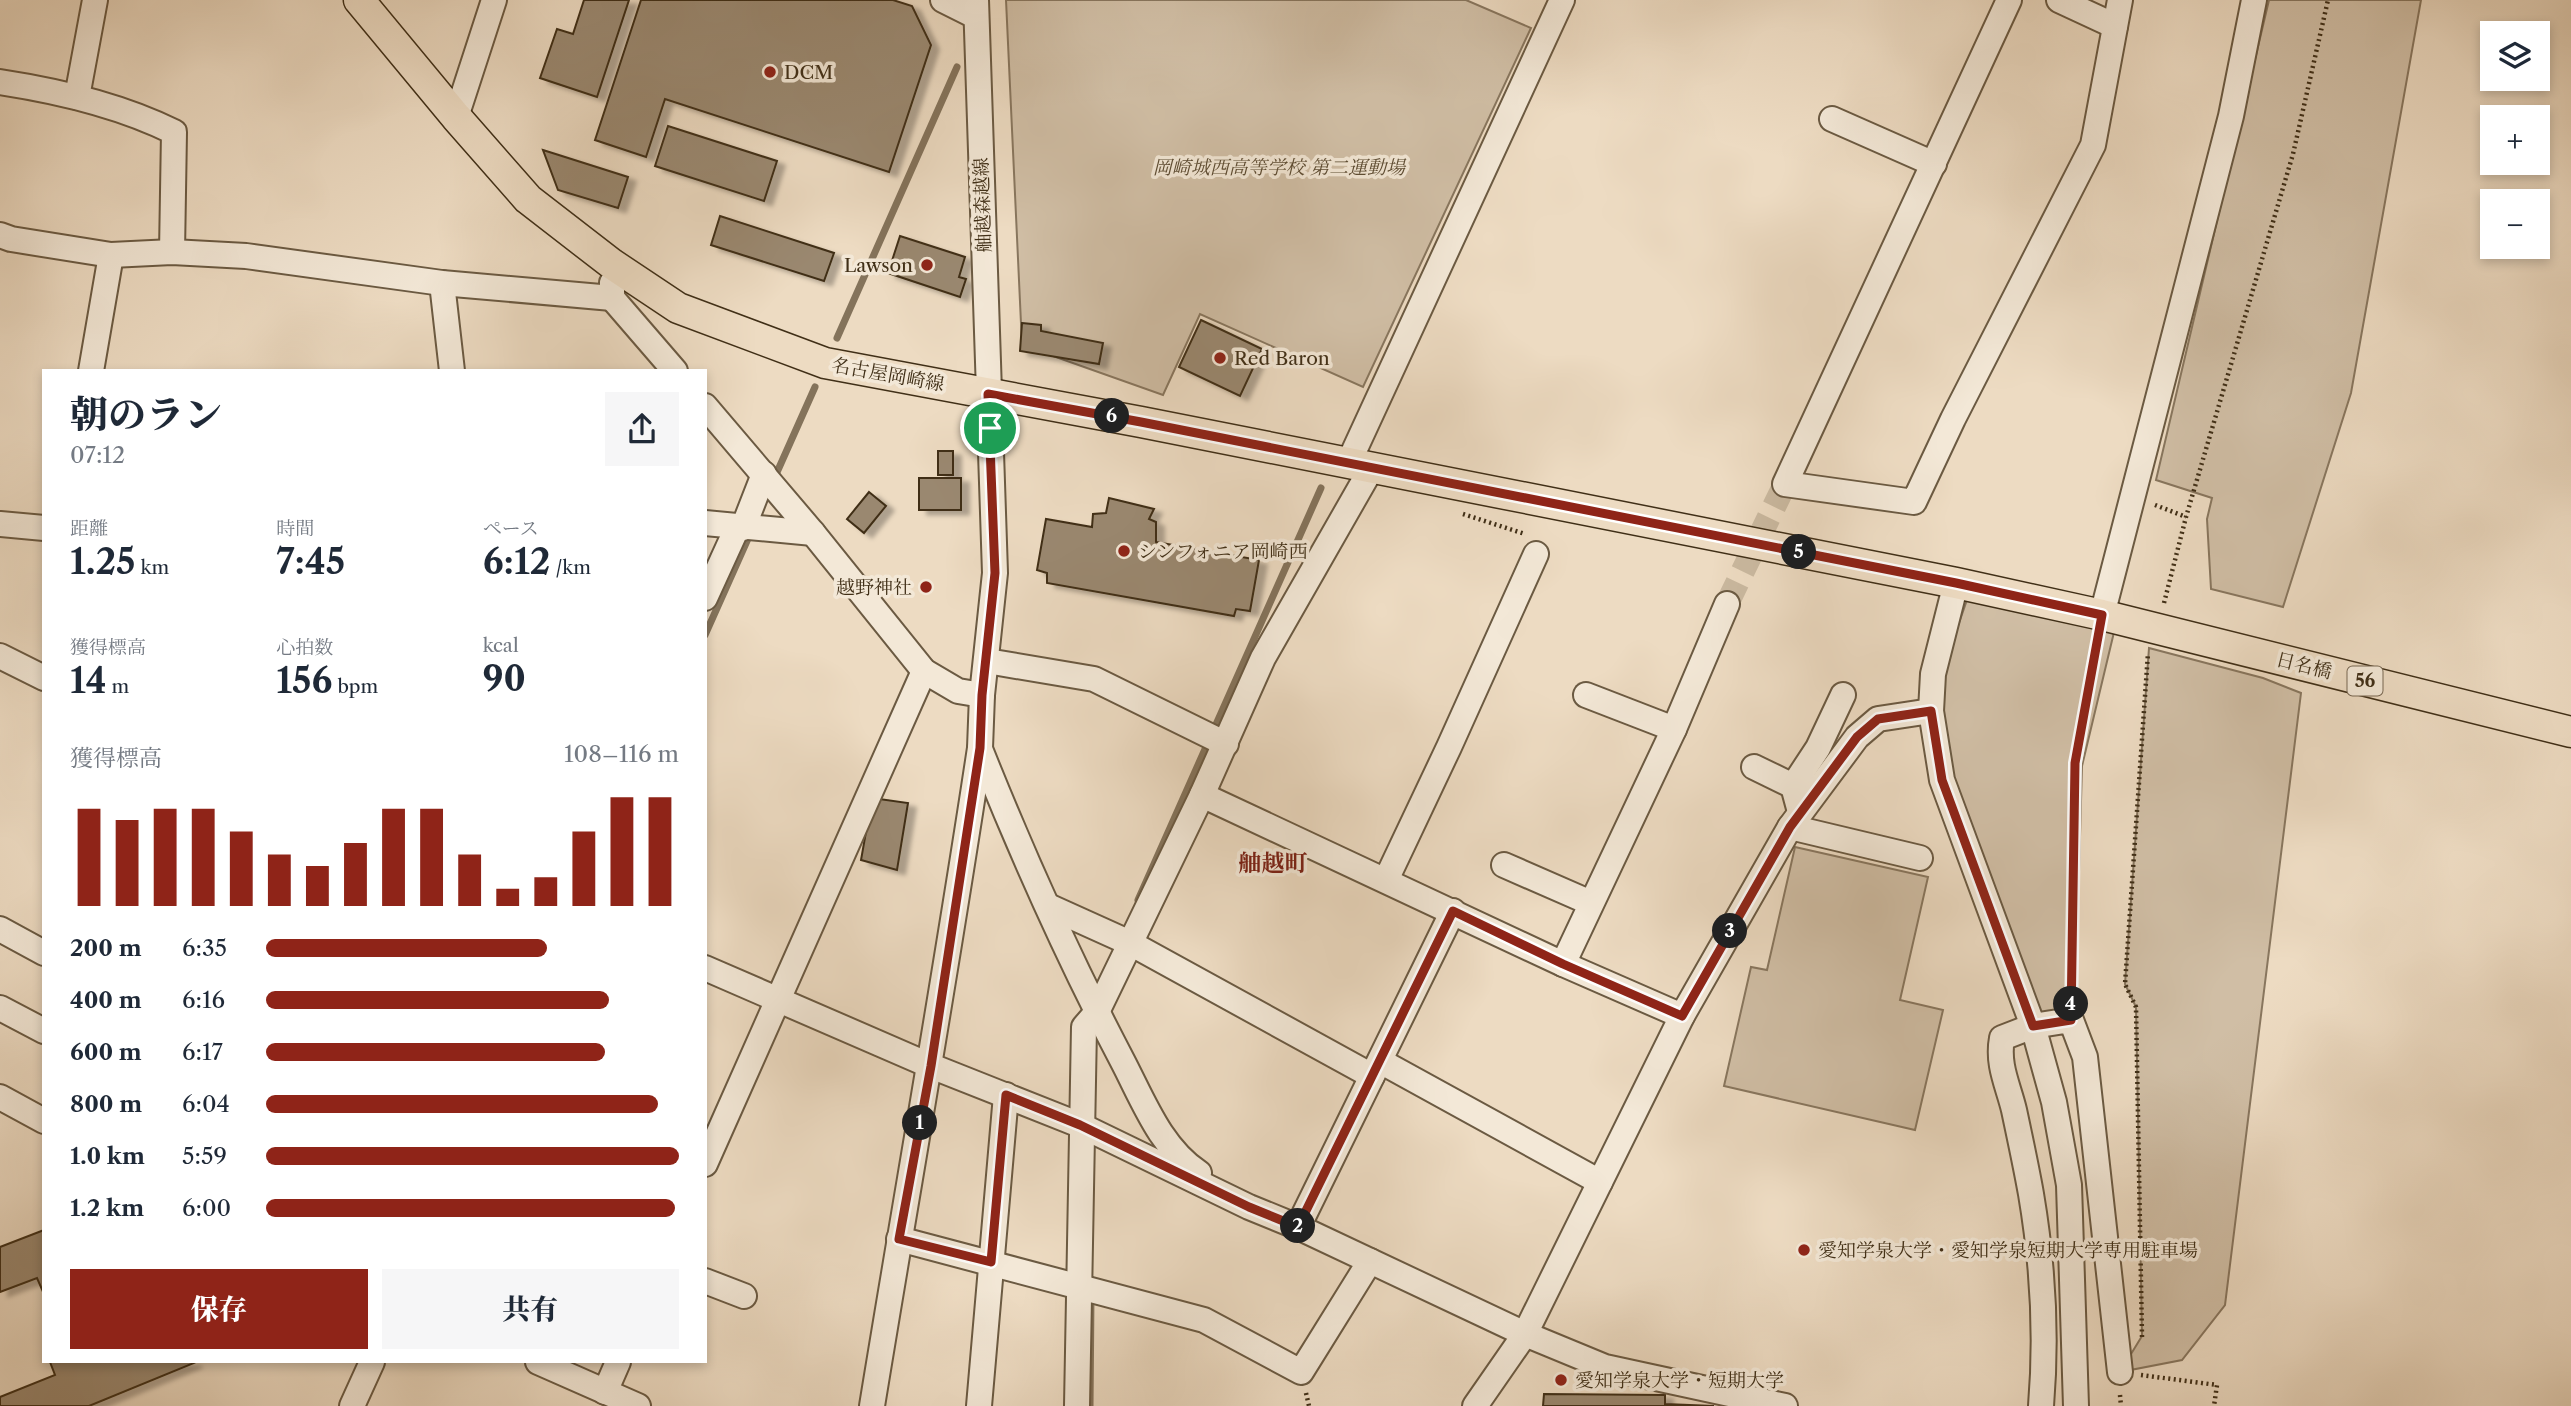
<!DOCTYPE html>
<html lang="ja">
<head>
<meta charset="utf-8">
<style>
	:root { --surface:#fff; --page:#f6f6f7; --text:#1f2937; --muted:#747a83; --accent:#8f2418 }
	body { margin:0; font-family:"Libre Caslon Text","Noto Serif JP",serif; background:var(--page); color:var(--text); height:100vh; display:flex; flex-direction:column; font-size:26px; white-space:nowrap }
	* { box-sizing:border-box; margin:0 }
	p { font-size:23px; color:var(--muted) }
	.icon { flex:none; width:38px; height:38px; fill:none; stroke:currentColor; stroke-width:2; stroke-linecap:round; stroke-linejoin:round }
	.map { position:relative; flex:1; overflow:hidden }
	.sheet { position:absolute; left:42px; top:369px; width:665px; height:994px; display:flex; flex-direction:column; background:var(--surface); border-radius:0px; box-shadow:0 4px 10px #0003 }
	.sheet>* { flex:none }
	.controls { position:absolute; left:2480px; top:21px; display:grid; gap:14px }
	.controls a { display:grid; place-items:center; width:70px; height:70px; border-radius:0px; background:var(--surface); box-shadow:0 4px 10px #0003; font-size:35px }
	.pin { position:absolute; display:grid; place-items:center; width:60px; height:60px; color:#fff; margin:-30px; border:4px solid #fff; border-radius:50%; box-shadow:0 2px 7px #0007 }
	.km { position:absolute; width:35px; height:35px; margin:-18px; border-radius:50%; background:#222; color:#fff; font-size:19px; line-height:35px; text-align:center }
	.round { display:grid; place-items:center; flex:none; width:74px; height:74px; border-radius:0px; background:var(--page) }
	.head { display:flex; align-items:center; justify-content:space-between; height:119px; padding:0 28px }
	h1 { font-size:38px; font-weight:800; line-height:52px }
	.figures { display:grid; grid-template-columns:repeat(3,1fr); gap:10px; height:119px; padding:7px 28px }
	.figures div { display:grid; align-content:center }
	.figures b { font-size:35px; font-weight:800 }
	.figures small { font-size:19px; font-weight:400 }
	.figures p { font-size:19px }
	.chart { height:196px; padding:14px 28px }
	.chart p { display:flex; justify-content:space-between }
	.chart svg { width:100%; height:126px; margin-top:7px; stroke:var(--accent); stroke-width:6 }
	.action { display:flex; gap:14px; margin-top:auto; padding:14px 28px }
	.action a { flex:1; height:80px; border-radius:0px; background:var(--accent); color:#fff; font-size:28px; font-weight:800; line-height:80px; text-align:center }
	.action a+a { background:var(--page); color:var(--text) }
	ul { padding:0 28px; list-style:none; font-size:23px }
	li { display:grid; grid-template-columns:112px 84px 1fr; align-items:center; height:52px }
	li i { height:18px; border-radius:9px; background:var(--accent) }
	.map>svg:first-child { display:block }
	.green { fill:#d0bea5; stroke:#88765e; stroke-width:2 }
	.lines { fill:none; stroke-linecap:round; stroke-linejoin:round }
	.stream { stroke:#84735b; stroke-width:7 }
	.building { fill:#9a8870; stroke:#402f17; stroke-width:2; filter:url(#shadow) }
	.minor-tunnel { stroke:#cab9a0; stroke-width:24; stroke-dasharray:24 12; stroke-linecap:butt }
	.minor-casing { stroke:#6b5a42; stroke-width:28 }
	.major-casing { stroke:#402f17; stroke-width:33 }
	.path { stroke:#402f17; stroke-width:4.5; stroke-dasharray:2 3.5; stroke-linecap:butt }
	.minor { stroke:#f3e8d7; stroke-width:24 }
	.major { stroke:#eddbc2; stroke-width:30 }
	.route-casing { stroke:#fff; stroke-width:14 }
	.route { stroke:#8f2418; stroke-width:9 }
	.poi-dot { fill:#8f2418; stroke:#f3e8d7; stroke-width:2.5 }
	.labels { text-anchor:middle; stroke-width:7; stroke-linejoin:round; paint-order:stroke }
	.shield { fill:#f3e8d7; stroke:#766651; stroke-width:2 }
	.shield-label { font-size:18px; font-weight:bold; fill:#402f17 }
	.poi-label { font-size:19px; fill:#402f17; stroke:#f3e8d7; text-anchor:start }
	.park-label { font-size:19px; font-style:italic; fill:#5d4c33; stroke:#f3e8d7 }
	.street-label { font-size:19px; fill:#402f17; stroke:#f3e8d7 }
	.quarter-label { font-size:23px; font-weight:bold; fill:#7a1f14; stroke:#f3e8d7 }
</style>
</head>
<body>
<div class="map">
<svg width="2571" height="1406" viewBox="0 0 2571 1406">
	<defs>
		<filter id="shadow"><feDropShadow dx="8" dy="4.5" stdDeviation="2" flood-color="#0004"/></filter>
	</defs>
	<rect width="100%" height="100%" fill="#eddbc2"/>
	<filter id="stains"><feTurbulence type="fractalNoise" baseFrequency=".00286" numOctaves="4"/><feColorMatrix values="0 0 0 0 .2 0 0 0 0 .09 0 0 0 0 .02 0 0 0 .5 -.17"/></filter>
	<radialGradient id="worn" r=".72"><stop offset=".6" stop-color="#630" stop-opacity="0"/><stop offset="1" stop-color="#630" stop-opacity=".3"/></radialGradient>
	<g class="green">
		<polygon points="1006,0 1466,0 1531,28 1363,387 1200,314 1163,395 1022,345"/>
		<polygon points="2269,0 2421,0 2351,393 2283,607 2211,589 2207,519 2212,498 2156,480"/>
		<polygon points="1968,597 2115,628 2082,766 2075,1013 2038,1016 1947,779 1941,675"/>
		<polygon points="2149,648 2263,678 2301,693 2225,1305 2182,1360 2120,1372 2142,1336 2136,1007 2125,984"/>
		<polygon points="1795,847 1928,877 1900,1000 1943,1010 1915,1130 1724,1086 1751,967 1767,970"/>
	</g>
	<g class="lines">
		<g class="stream">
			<polyline points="837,338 957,67"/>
			<polyline points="774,479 815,387"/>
			<polyline points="705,635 751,532"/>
			<polyline points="1138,900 1321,488"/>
			<polyline points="1090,1406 1091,1295"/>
		</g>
	</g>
	<g class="building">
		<polygon points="584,0 629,0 597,97 540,78 557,29 573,34"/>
		<polygon points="641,0 893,0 912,6 931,45 889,172 665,99 646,157 595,140"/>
		<polygon points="668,126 777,161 764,201 655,166"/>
		<polygon points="543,150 628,177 618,208 558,190"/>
		<polygon points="720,216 834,253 824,281 711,245"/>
		<polygon points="900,236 965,257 959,277 966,279 960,297 888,273"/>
		<polygon points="1201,320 1262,349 1240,396 1179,367"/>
		<polygon points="1022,323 1041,325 1041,331 1103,343 1099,364 1020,351"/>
		<rect x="938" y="451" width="15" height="24"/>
		<rect x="919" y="478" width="42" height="32"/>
		<polygon points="869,492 886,506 864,533 847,519"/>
		<polygon points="1109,498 1154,509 1149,519 1156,522 1156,542 1259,560 1250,611 1236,609 1234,616 1047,583 1047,573 1037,570 1046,519 1092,527 1093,514 1106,513"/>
		<polygon points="872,798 908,803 897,870 861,860"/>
		<polygon points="44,1230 44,1294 37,1278 0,1292 0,1247"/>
		<polygon points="50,1362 193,1362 194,1363 89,1406 0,1406 0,1397 55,1375"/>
		<polygon points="1544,1394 1665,1395 1665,1404 1714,1406 1543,1406"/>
	</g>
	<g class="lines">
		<polyline class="minor-tunnel" points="1727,604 1785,484"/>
		<defs>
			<g id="minor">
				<polyline points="943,0 975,16"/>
				<polyline points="2009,0 1785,484 1914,502 1953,419 2093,145 2120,0"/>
				<polyline points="2059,0 2115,26"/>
				<path d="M0 82C59 91 120 105 174 132L172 252"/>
				<polyline points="77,97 95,0"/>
				<polyline points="456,117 494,0"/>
				<polyline points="1832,119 1934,164"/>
				<polyline points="0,235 11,239 111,255 172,252 246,256 442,283 612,298"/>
				<polyline points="442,283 452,371"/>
				<polyline points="612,283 612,298 675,371"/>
				<polyline points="91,371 111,255"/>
				<polyline points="705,406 813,533 924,671 958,691 982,695"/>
				<polyline points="1348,464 1562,0"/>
				<polyline points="705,523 813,533"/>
				<polyline points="0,524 44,528"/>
				<polyline points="743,528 764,474"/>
				<polyline points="1956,583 1933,674 1931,711 1942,780 2033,1026 2054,1102 2069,1185 2076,1406"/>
				<polyline points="705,598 737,528"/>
				<polyline points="2102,615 2231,116 2254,0"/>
				<polyline points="0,656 44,678"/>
				<polyline points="987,661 1094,679 1226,744"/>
				<polyline points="1586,695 1674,729"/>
				<path d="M980 749C1022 854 1069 959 1122 1060 1143 1100 1160 1147 1199 1173"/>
				<polyline points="1754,767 1793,786"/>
				<polyline points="1202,795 1563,964 1682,1016"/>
				<polyline points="1800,812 1793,786 1818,748 1843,695"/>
				<polyline points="1790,827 1920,858"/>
				<polyline points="1504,865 1591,903"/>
				<polyline points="1386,880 1449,747 1536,554"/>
				<polyline points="1048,906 1130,943 1372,1076"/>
				<polyline points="0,929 44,953"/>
				<polyline points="1563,964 1674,729 1727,604"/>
				<polyline points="705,968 931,1066 1080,1125 1249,1207 1298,1227 1525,1334 1605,1367 1785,1406"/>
				<polyline points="0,1008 44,1031"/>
				<polyline points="1380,1061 1600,1182"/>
				<polyline points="0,1097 44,1121"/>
				<polyline points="705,1164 924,671"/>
				<polyline points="1298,1227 1453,911"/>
				<polyline points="899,1239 1204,1320 1301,1372 1370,1261"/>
				<polyline points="705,1281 744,1296"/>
				<polyline points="538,1362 638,1406"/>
				<polyline points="605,1392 618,1362"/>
				<polyline points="352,1406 372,1362"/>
				<path d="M872 1406C908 1186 947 968 980 748L982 695 995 573 976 0"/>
				<polyline points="979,1406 1006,1095"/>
				<polyline points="1077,1406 1084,1027 1097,1012 1202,795 1263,658 1371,469"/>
				<polyline points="1475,1406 1525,1334 1682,1016 1790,827 1857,737 1878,719 1931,711"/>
				<path d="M2041 1406C2047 1334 2043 1265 2031 1194 2026 1166 2020 1138 2014 1110 2008 1085 1997 1065 2002 1038L2033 1026 2071 1020 2085 1057 2120 1372"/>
			</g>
			<polyline id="major" points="359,0 456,117 528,199 612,264 678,308 825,363 1141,422 1956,583 2102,615 2571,732"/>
		</defs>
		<use href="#minor" class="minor-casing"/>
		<use href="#major" class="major-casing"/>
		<g class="path">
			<polyline points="2155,505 2186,517"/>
			<polyline points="1463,514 1525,534"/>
			<polyline points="2164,603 2186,517 2293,154 2328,0"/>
			<polyline points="2071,1000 2075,763 2098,640"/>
			<polyline points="2142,1337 2136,1007 2125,984 2148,653"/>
			<polyline points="2141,1375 2217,1385 2214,1406"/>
			<polyline points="1306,1393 1309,1406"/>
			<polyline points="2120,1395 2121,1406"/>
		</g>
		<use href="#minor" class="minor"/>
		<use href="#major" class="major"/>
	</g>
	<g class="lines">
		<defs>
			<polygon id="route" points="988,394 1141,422 1956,583 2102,615 2075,763 2071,1020 2033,1026 1942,780 1931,711 1878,719 1857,737 1790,827 1682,1016 1563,964 1453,911 1298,1227 1249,1207 1080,1125 1006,1095 991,1262 899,1239 931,1066 980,748 982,695 995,573"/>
		</defs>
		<use href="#route" class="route-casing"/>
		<use href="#route" class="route"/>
	</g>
	<g class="poi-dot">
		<circle cx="770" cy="72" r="7"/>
		<circle cx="927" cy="265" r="7"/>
		<circle cx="1220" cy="358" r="7"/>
		<circle cx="1124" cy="551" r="7"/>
		<circle cx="926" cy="587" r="7"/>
		<circle cx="1804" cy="1250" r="7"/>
		<circle cx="1561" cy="1380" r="7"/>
	</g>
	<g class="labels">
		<rect class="shield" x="2347.5" y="666.5" width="35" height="29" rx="5"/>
		<g class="shield-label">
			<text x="2365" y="687">56</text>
		</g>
		<g class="poi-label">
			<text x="784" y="79">DCM</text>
			<text x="913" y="272" text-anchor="end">Lawson</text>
			<text x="1234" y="365">Red Baron</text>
			<text x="1138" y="558">シンフォニア岡崎西</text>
			<text x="912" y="594" text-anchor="end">越野神社</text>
			<text x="1818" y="1257">愛知学泉大学・愛知学泉短期大学専用駐車場</text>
			<text x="1575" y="1387">愛知学泉大学・短期大学</text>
		</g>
		<g class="park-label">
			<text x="1279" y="174">岡崎城西高等学校 第二運動場</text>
		</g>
		<g class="street-label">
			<text transform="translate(982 205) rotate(-92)" y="7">舳越森越線</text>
			<text transform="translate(888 374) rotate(10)" y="7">名古屋岡崎線</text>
			<text transform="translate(2304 665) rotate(14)" y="7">日名橋</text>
		</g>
		<g class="quarter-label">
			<text x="1273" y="871">舳越町</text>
		</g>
	</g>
	<rect width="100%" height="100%" filter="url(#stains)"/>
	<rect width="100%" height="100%" fill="url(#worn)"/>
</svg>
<div class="controls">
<a><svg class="icon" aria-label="layers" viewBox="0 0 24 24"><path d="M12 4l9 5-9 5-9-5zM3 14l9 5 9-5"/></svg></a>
<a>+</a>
<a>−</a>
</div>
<div class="pin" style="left:990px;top:428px;background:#1e9e55"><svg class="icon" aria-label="arrive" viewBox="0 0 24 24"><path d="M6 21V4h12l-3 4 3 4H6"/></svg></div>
<b class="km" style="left:920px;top:1123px">1</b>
<b class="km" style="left:1298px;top:1226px">2</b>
<b class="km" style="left:1730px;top:931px">3</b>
<b class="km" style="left:2071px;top:1004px">4</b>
<b class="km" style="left:1799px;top:552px">5</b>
<b class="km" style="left:1112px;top:416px">6</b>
<section class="sheet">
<div class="head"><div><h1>朝のラン</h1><p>07:12</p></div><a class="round"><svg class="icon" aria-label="share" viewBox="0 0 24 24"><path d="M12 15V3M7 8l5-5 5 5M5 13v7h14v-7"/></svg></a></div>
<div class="figures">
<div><p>距離</p><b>1.25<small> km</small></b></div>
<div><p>時間</p><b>7:45</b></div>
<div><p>ペース</p><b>6:12<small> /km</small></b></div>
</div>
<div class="figures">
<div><p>獲得標高</p><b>14<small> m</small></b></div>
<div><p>心拍数</p><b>156<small> bpm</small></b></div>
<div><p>kcal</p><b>90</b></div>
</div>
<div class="chart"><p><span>獲得標高</span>108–116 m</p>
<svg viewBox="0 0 160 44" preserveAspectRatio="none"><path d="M5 44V10M15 44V14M25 44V10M35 44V10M45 44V18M55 44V26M65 44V30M75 44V22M85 44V10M95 44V10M105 44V26M115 44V38M125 44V34M135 44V18M145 44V6M155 44V6"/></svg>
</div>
<ul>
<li><b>200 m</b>6:35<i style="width:68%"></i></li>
<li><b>400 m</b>6:16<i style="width:83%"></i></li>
<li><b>600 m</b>6:17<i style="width:82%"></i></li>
<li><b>800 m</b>6:04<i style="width:95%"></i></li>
<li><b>1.0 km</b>5:59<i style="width:100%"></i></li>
<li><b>1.2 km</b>6:00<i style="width:99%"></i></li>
</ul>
<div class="action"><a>保存</a><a>共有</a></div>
</section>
</div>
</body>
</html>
